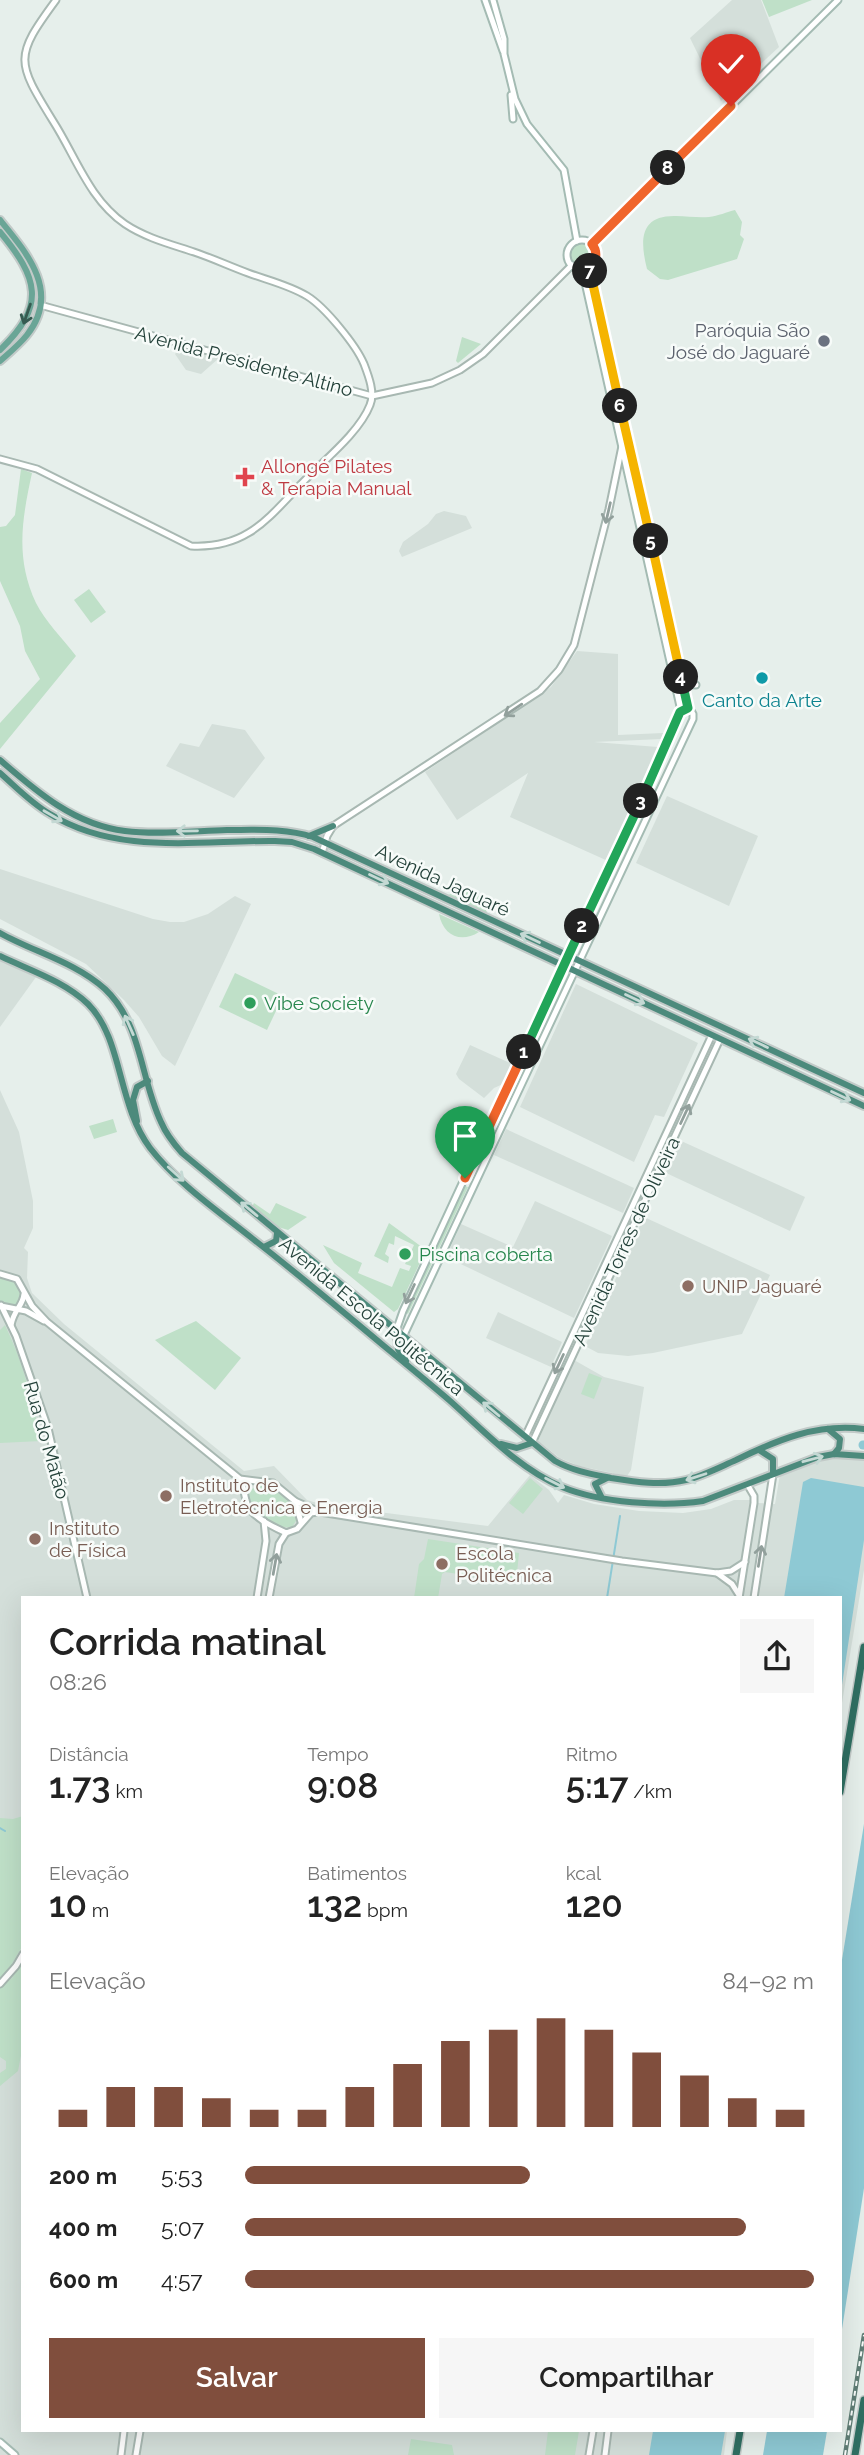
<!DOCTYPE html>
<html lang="pt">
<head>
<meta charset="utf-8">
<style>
	:root { --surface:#fff; --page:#f6f6f6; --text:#222; --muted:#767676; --accent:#804e3d }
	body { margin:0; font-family:Raleway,sans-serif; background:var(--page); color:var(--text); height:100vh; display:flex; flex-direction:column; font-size:26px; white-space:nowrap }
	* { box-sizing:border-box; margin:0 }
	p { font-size:23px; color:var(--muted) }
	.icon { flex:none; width:38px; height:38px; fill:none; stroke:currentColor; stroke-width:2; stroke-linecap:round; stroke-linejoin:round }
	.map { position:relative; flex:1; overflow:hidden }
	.drawer { position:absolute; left:21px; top:1596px; width:821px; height:836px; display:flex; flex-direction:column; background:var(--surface); border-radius:0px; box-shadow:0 7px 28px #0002 }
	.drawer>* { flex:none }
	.pin { position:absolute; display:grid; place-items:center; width:60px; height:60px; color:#fff; margin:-72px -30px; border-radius:50% 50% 50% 0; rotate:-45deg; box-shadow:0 0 7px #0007 }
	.pin .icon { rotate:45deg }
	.km { position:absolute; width:35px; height:35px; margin:-18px; border-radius:50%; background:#222; color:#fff; font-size:19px; line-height:35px; text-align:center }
	.round { display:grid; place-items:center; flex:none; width:74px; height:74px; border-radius:0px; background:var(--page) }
	.overview { display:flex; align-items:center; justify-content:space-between; height:119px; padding:0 28px }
	h1 { font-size:38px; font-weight:600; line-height:52px }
	.figures { display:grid; grid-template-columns:repeat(3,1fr); gap:10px; height:119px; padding:7px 28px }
	.figures div { display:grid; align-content:center }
	.figures b { font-size:35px; font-weight:600 }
	.figures small { font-size:19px; font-weight:400 }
	.figures p { font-size:19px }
	.chart { height:196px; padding:14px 28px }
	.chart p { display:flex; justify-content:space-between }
	.chart svg { width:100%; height:126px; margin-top:7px; stroke:var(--accent); stroke-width:6 }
	.primary-button { display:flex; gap:14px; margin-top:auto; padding:14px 28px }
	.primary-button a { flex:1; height:80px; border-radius:0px; background:var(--accent); color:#fff; font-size:28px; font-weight:600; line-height:80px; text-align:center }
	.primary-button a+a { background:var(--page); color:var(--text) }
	ul { padding:0 28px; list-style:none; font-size:23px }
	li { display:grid; grid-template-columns:112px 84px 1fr; align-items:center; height:52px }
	li i { height:18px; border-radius:9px; background:var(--accent) }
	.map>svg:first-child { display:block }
	.built { fill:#d4dfda }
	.green { fill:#bfe0c8 }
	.water { fill:#8ec9d4 }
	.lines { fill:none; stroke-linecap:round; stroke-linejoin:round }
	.stream { stroke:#8ec9d4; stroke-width:2 }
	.river { stroke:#8ec9d4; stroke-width:9 }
	.tertiary-casing { stroke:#a8b8b2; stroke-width:9 }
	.secondary-casing { stroke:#a4bbb3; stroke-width:9 }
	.primary-casing { stroke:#c2cac8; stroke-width:10 }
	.trunk-casing { stroke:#c2cac8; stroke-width:10 }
	.motorway-casing { stroke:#c2cac8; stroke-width:10 }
	.tertiary { stroke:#fff; stroke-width:5 }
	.secondary { stroke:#fff; stroke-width:5 }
	.primary { stroke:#6aa596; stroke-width:6 }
	.trunk { stroke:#4c8a7c; stroke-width:6 }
	.motorway { stroke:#2f6f62; stroke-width:7 }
	.rail-casing { stroke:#5f7d75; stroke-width:4.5 }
	.rail { stroke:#f7fbf9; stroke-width:2; stroke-dasharray:5; stroke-linecap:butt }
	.oneway { stroke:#365b51 }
	.oneway2 { stroke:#92a09c }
	.oneway3 { stroke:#c4d9d4 }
	.split-1-casing { stroke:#fff; stroke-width:14 }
	.split-2-casing { stroke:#fff; stroke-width:14 }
	.split-3-casing { stroke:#fff; stroke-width:14 }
	.split-4-casing { stroke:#fff; stroke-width:14 }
	.split-5-casing { stroke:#fff; stroke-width:14 }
	.split-6-casing { stroke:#fff; stroke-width:14 }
	.split-7-casing { stroke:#fff; stroke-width:14 }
	.split-8-casing { stroke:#fff; stroke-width:14 }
	.split-9-casing { stroke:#fff; stroke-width:14 }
	.split-1 { stroke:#f0652b; stroke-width:9 }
	.split-2 { stroke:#22a559; stroke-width:9 }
	.split-3 { stroke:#22a559; stroke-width:9 }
	.split-4 { stroke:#22a559; stroke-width:9 }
	.split-5 { stroke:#f5b400; stroke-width:9 }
	.split-6 { stroke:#f5b400; stroke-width:9 }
	.split-7 { stroke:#f5b400; stroke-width:9 }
	.split-8 { stroke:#f0652b; stroke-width:9 }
	.split-9 { stroke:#f0652b; stroke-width:9 }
	.worship-dot { fill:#6b7280; stroke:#f7fbf9; stroke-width:2.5 }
	.health-dot { fill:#e0444e; stroke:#f7fbf9; stroke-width:2.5 }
	.culture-dot { fill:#0f9aa8; stroke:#f7fbf9; stroke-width:2.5 }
	.leisure-dot { fill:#2e9e5b; stroke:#f7fbf9; stroke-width:2.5 }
	.education-dot { fill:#8d6e63; stroke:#f7fbf9; stroke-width:2.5 }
	.labels { text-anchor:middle; stroke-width:5; stroke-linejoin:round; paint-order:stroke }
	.worship-label { font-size:19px; fill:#5b616d; stroke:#f7fbf9; text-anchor:end }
	.street-label { font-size:19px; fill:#24423a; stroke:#f7fbf9 }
	.health-label { font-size:19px; fill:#be3a42; stroke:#f7fbf9; text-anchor:start }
	.culture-label { font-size:19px; fill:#0d838f; stroke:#f7fbf9 }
	.leisure-label { font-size:19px; fill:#27864d; stroke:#f7fbf9; text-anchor:start }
	.education-label { font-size:19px; fill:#785e54; stroke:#f7fbf9; text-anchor:start }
</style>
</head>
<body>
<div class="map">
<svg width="864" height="2455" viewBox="0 0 864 2455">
	<rect width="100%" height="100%" fill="#e6efeb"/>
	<g class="built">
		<polygon points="732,0 761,0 779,47 721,101 690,38"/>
		<polygon points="181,347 219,358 201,374 186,370 175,354"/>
		<polygon points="444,511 466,516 472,528 402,557 399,551 403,542 428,524 436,514"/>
		<polygon points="577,651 618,654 618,735 663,733 662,739 594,742 658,747 608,861 510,817 528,773 457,820 425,772 551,687"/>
		<polygon points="212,724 245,730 265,758 234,798 166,766 180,743 199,747"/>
		<polygon points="667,796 758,836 729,906 636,863"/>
		<polygon points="0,869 153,919 170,922 184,922 208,914 235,896 251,904 175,1066 162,1056 139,1017 124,1000 86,964 0,919"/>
		<polygon points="0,961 36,977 0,1027"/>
		<polygon points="576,984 698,1043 664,1117 655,1115 634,1162 520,1107"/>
		<polygon points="470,1045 512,1064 503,1084 494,1088 484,1098 459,1079 456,1074"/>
		<polygon points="0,1090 19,1132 33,1201 33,1228 24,1248 28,1252 27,1278 32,1293 64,1324 244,1471 274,1466 307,1500 324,1505 488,1526 530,1475 549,1490 558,1503 564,1495 594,1504 639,1511 683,1513 711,1509 734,1500 750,1500 750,1510 756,1511 758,1503 775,1504 780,1474 823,1460 846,1458 864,1460 864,1570 840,1715 840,1598 23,1598 23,2431 727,2431 724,2455 0,2455"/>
		<polygon points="506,1129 634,1188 623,1213 494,1155"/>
		<polygon points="679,1140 805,1197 790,1231 664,1172"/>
		<polygon points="535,1201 612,1236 574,1318 446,1257 461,1224 513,1247"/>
		<polygon points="644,1217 770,1275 742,1334 653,1353 628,1356 598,1353 585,1346"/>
		<polygon points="498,1312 562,1342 551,1367 486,1338"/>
		<polygon points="574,1360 604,1377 644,1387 631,1470 627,1476 579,1466 560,1458 538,1441"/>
	</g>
	<g class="green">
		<polygon points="762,0 812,0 769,17"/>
		<path d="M735 210 742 222 740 235 744 239 737 259 668 280 660 279 647 269C640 241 639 215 676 216 687 216 698 218 709 217 718 216 727 212 735 210Z"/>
		<circle cx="582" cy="255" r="11"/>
		<polygon points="462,337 481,344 458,363 456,361"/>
		<path d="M21 469 32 473C22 519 15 558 36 603 45 621 63 639 76 656L0 749V723L40 679 25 651 20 626 0 581V527L6 526 15 515Z"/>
		<polygon points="89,589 106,612 91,623 74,600"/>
		<path d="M460 890C476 890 484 898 487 913L448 895Z"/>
		<path d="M439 914 479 932C460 944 443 935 439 914Z"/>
		<polygon points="235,973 283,996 267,1030 219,1007"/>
		<polygon points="113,1119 117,1132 94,1139 89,1126"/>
		<polygon points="465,1186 468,1187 408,1314 406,1313"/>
		<polygon points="254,1203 270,1214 276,1203 307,1217 288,1230 278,1227 252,1207"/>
		<polygon points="389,1223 426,1250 398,1309 394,1312 334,1263 323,1245 362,1263 358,1273 392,1287 400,1268 409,1271 411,1266 405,1264 414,1245 395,1236 394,1245 389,1243 385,1254 389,1257 388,1263 374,1256"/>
		<polygon points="7,1278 16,1283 21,1293 19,1303 13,1307 0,1302 0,1279"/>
		<polygon points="196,1321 241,1358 215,1390 155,1340"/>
		<path d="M5 1325C23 1362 33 1401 41 1441L0 1443V1330Z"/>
		<polygon points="589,1373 602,1378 594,1399 581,1394"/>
		<polygon points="530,1478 543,1489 523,1514 509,1503"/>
		<path d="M264 1484 293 1503 298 1518 292 1527C272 1532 225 1491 264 1484Z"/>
		<polygon points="428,1539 519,1553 516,1583 445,1572 442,1574 438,1598 414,1598 419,1564 424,1559"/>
		<polygon points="23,1816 23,1945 8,1971 0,1980 0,1818 13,1819"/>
		<polygon points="23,1960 23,2045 18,2071 0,2086 0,2073 6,2069 6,2061 0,2057 0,1987 12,1978"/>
		<polygon points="548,2431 579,2431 575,2455 545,2455"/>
		<polygon points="411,2439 452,2445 454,2455 408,2455"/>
	</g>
	<g class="water">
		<polygon points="811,1478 864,1487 864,1540 840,1698 840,1598 784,1598 803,1482"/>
		<polygon points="864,1824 864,2188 840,2342 840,1972"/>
		<polygon points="653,2431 725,2431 721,2455 649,2455"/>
		<polygon points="767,2431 827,2431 823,2455 763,2455"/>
	</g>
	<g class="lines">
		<g class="stream">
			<polyline points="607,1598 620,1516"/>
			<polyline points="0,1828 5,1831"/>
		</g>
		<polyline class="river" points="863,1445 864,1445"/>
		<defs>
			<g id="tertiary">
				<polyline points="40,305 372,396 432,383 460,370 483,354 572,265"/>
				<path d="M0 459 37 469 191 546C250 549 270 515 308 477 327 458 360 431 370 405 375 393 369 377 364 364 356 345 325 307 307 296 289 285 267 280 248 273 229 266 212 258 194 252 170 244 146 238 125 224 89 199 76 157 53 121 16 61 14 57 56 0"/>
				<polyline points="322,853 327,836 333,826 540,691 559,670 574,645 609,509 622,446"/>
				<polyline points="0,1274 17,1279 32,1306 47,1322 240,1479 273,1483 295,1501 301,1522"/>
				<polyline points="1,1305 16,1336 48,1428 87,1598"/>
				<polyline points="1,1306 26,1311 44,1321"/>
				<path d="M11 1325C14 1309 23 1306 24 1294"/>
				<polyline points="525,1437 712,1035"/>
				<polyline points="532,1443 720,1039"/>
				<path d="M240 1479C245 1488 244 1498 248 1506 255 1519 274 1527 286 1533L297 1529 311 1513 317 1512"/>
				<polyline points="295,1501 320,1512 622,1561 717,1573 731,1571 745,1562"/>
				<polyline points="717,1573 732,1584 739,1595"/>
				<polyline points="257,1598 266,1541 264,1521"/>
				<polyline points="269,1598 279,1544 286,1533"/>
				<polyline points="739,1598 754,1503 754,1496 747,1484"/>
				<polyline points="754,1598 773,1474"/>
				<polyline points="0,1984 16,1966 23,1954"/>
				<polyline points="121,2455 124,2431"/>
				<polyline points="136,2455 140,2431"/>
				<polyline points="589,2455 593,2431"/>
				<polyline points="605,2455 608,2431"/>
			</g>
			<g id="secondary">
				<polyline points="485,0 503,51"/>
				<polyline points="493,0 504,39 504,54 515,99 527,124 564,170 577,241"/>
				<polyline points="511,95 513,119"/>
				<circle cx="582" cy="255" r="15"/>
				<polyline points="592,244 838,0"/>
				<polyline points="589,267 688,708"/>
				<polyline points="582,269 681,711"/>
				<polyline points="683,684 696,685"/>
				<polyline points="396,1331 403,1311 681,711"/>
				<polyline points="403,1337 693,719 693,714 690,709 681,711"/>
				<polyline points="0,2442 15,2455"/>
			</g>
			<g id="primary">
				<path d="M0 220C27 253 61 292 27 335 19 345 9 353 0 361"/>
				<path d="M0 232C38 278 47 305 0 350"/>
			</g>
			<g id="trunk">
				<path d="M0 760C37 792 75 825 125 831 158 835 194 831 227 830 256 830 285 828 313 837L864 1093"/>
				<path d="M0 773C16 787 31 803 50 814 118 856 200 840 275 841L292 842 314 849 864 1106"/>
				<polyline points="309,836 333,826"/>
				<path d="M0 933C34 952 75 962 105 989 142 1024 140 1078 161 1122 166 1134 174 1144 182 1153L555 1461C573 1471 591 1474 611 1478 636 1482 661 1486 686 1480 703 1476 720 1467 736 1460 777 1440 817 1423 864 1429"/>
				<path d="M0 956C29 970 64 981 88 1004 123 1039 117 1104 150 1148 178 1184 218 1211 253 1239 298 1274 341 1310 384 1346 406 1364 428 1382 449 1400 484 1431 519 1469 562 1487 601 1503 663 1507 703 1501L818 1457 834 1454 864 1456"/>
				<polyline points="137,1121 133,1100 137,1087 148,1081"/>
				<polyline points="264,1247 276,1241 277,1233"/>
				<polyline points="396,1331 398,1349 406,1361"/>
				<polyline points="828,1429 840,1439 839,1448 834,1454"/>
				<polyline points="501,1444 517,1448 532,1443"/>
				<polyline points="759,1450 773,1459 773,1474"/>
				<polyline points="601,1496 595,1484 607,1478"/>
			</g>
			<g id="motorway">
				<polyline points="840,1792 864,1647"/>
				<polyline points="736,2455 740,2431"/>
				<polyline points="855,2455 864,2400"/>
			</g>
		</defs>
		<use href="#tertiary" class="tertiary-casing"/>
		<use href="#secondary" class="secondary-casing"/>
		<use href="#primary" class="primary-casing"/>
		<use href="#trunk" class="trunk-casing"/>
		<use href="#motorway" class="motorway-casing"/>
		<use href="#tertiary" class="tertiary"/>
		<use href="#secondary" class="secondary"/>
		<use href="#primary" class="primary"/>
		<use href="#trunk" class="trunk"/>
		<use href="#motorway" class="motorway"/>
		<defs>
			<polyline id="rail" points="845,2455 864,2335"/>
		</defs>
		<use href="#rail" class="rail-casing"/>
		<use href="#rail" class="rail"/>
	</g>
	<defs><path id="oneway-shaft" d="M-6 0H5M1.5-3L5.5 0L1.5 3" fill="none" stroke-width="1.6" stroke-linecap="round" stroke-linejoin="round" transform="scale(1.75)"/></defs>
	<use class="oneway" href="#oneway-shaft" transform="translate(27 314) rotate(109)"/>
	<g class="oneway2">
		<use href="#oneway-shaft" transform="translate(608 513) rotate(103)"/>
		<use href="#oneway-shaft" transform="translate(513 710) rotate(146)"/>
		<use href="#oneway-shaft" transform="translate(685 1114) rotate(-65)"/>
		<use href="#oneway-shaft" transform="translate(410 1294) rotate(115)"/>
		<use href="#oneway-shaft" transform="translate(559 1364) rotate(115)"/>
		<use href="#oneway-shaft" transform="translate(760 1556) rotate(-81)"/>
		<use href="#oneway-shaft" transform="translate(275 1564) rotate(-80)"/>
	</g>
	<g class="oneway3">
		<use href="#oneway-shaft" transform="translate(53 816) rotate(30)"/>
		<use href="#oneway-shaft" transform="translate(187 831) rotate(179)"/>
		<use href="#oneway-shaft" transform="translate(379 879) rotate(25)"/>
		<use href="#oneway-shaft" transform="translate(530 938) rotate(-155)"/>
		<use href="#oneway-shaft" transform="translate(635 999) rotate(25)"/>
		<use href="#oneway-shaft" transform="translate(129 1025) rotate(-114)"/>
		<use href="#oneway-shaft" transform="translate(758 1043) rotate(-155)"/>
		<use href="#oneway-shaft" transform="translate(841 1096) rotate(25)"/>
		<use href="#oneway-shaft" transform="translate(176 1174) rotate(42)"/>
		<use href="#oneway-shaft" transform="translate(249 1209) rotate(-140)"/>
		<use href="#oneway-shaft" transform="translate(491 1409) rotate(-140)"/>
		<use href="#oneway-shaft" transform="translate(813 1459) rotate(-15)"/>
		<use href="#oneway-shaft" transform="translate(696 1477) rotate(162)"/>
		<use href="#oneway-shaft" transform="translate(555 1483) rotate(27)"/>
	</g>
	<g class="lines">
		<defs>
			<polyline id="split-1" points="465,1178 524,1052"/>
			<polyline id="split-2" points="524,1052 582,926"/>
			<polyline id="split-3" points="582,926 641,801"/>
			<polyline id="split-4" points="641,801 680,712 688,708 681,677"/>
			<polyline id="split-5" points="651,541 681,677"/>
			<polyline id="split-6" points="620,406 651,541"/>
			<polyline id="split-7" points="590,271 620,406"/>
			<path id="split-8" d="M590 271 589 267C597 261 598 252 592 244L668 168"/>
			<polyline id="split-9" points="668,168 731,106"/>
		</defs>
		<use href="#split-1" class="split-1-casing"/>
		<use href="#split-2" class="split-2-casing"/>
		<use href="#split-3" class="split-3-casing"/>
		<use href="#split-4" class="split-4-casing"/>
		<use href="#split-5" class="split-5-casing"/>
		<use href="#split-6" class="split-6-casing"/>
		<use href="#split-7" class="split-7-casing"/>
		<use href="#split-8" class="split-8-casing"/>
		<use href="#split-9" class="split-9-casing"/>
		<use href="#split-1" class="split-1"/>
		<use href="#split-2" class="split-2"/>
		<use href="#split-3" class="split-3"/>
		<use href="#split-4" class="split-4"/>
		<use href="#split-5" class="split-5"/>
		<use href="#split-6" class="split-6"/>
		<use href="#split-7" class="split-7"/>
		<use href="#split-8" class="split-8"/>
		<use href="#split-9" class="split-9"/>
	</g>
	<circle class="worship-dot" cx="824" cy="341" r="7"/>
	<path class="health-dot" d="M241.5 466.5h7v7h7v7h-7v7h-7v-7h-7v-7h7z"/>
	<circle class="culture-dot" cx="762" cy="678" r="7"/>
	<g class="leisure-dot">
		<circle cx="250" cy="1003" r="7"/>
		<circle cx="405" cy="1254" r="7"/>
	</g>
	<g class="education-dot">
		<circle cx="688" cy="1286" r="7"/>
		<circle cx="166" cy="1496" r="7"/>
		<circle cx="35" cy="1539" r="7"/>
		<circle cx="442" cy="1564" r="7"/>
	</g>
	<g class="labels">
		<g class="worship-label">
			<text x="810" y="337">Paróquia São<tspan x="810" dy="22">José do Jaguaré</tspan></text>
		</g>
		<g class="street-label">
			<text transform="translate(244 361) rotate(15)" y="7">Avenida Presidente Altino</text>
			<text transform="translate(443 880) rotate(25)" y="7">Avenida Jaguaré</text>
			<text transform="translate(626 1241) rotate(-65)" y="7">Avenida Torres de Oliveira</text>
			<text transform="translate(372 1316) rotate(40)" y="7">Avenida Escola Politécnica</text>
			<text transform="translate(47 1440) rotate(74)" y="7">Rua do Matão</text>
		</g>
		<g class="health-label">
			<text x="261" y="473">Allongé Pilates<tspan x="261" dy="22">&amp; Terapia Manual</tspan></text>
		</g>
		<g class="culture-label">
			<text x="762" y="707">Canto da Arte</text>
		</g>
		<g class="leisure-label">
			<text x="264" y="1010">Vibe Society</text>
			<text x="419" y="1261">Piscina coberta</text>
		</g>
		<g class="education-label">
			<text x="702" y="1293">UNIP Jaguaré</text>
			<text x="180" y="1492">Instituto de<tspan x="180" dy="22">Eletrotécnica e Energia</tspan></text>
			<text x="49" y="1535">Instituto<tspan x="49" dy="22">de Física</tspan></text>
			<text x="456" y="1560">Escola<tspan x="456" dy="22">Politécnica</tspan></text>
		</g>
	</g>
</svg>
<div class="pin" style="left:465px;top:1178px;background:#1e9e55"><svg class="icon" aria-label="arrive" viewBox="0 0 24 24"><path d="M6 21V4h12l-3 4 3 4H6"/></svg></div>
<div class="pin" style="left:731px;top:106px;background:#d93025"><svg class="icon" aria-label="check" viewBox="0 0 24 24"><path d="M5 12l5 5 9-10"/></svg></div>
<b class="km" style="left:524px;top:1052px">1</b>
<b class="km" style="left:582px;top:926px">2</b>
<b class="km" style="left:641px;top:801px">3</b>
<b class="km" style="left:681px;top:677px">4</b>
<b class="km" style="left:651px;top:541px">5</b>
<b class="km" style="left:620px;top:406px">6</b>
<b class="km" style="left:590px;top:271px">7</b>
<b class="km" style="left:668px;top:168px">8</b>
<section class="drawer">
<div class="overview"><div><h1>Corrida matinal</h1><p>08:26</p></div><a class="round"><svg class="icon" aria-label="share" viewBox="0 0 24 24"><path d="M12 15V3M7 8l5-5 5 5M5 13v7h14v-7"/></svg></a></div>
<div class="figures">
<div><p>Distância</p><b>1.73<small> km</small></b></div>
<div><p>Tempo</p><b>9:08</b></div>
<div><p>Ritmo</p><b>5:17<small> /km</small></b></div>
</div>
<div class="figures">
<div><p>Elevação</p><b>10<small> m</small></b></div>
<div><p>Batimentos</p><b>132<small> bpm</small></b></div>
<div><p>kcal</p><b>120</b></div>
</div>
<div class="chart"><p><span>Elevação</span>84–92 m</p>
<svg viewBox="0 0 160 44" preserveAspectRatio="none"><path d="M5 44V38M15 44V30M25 44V30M35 44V34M45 44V38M55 44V38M65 44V30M75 44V22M85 44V14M95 44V10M105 44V6M115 44V10M125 44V18M135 44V26M145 44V34M155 44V38"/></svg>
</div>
<ul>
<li><b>200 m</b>5:53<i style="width:50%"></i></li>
<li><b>400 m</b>5:07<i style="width:88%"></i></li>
<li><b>600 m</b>4:57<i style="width:100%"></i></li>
</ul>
<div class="primary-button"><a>Salvar</a><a>Compartilhar</a></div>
</section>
</div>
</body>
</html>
